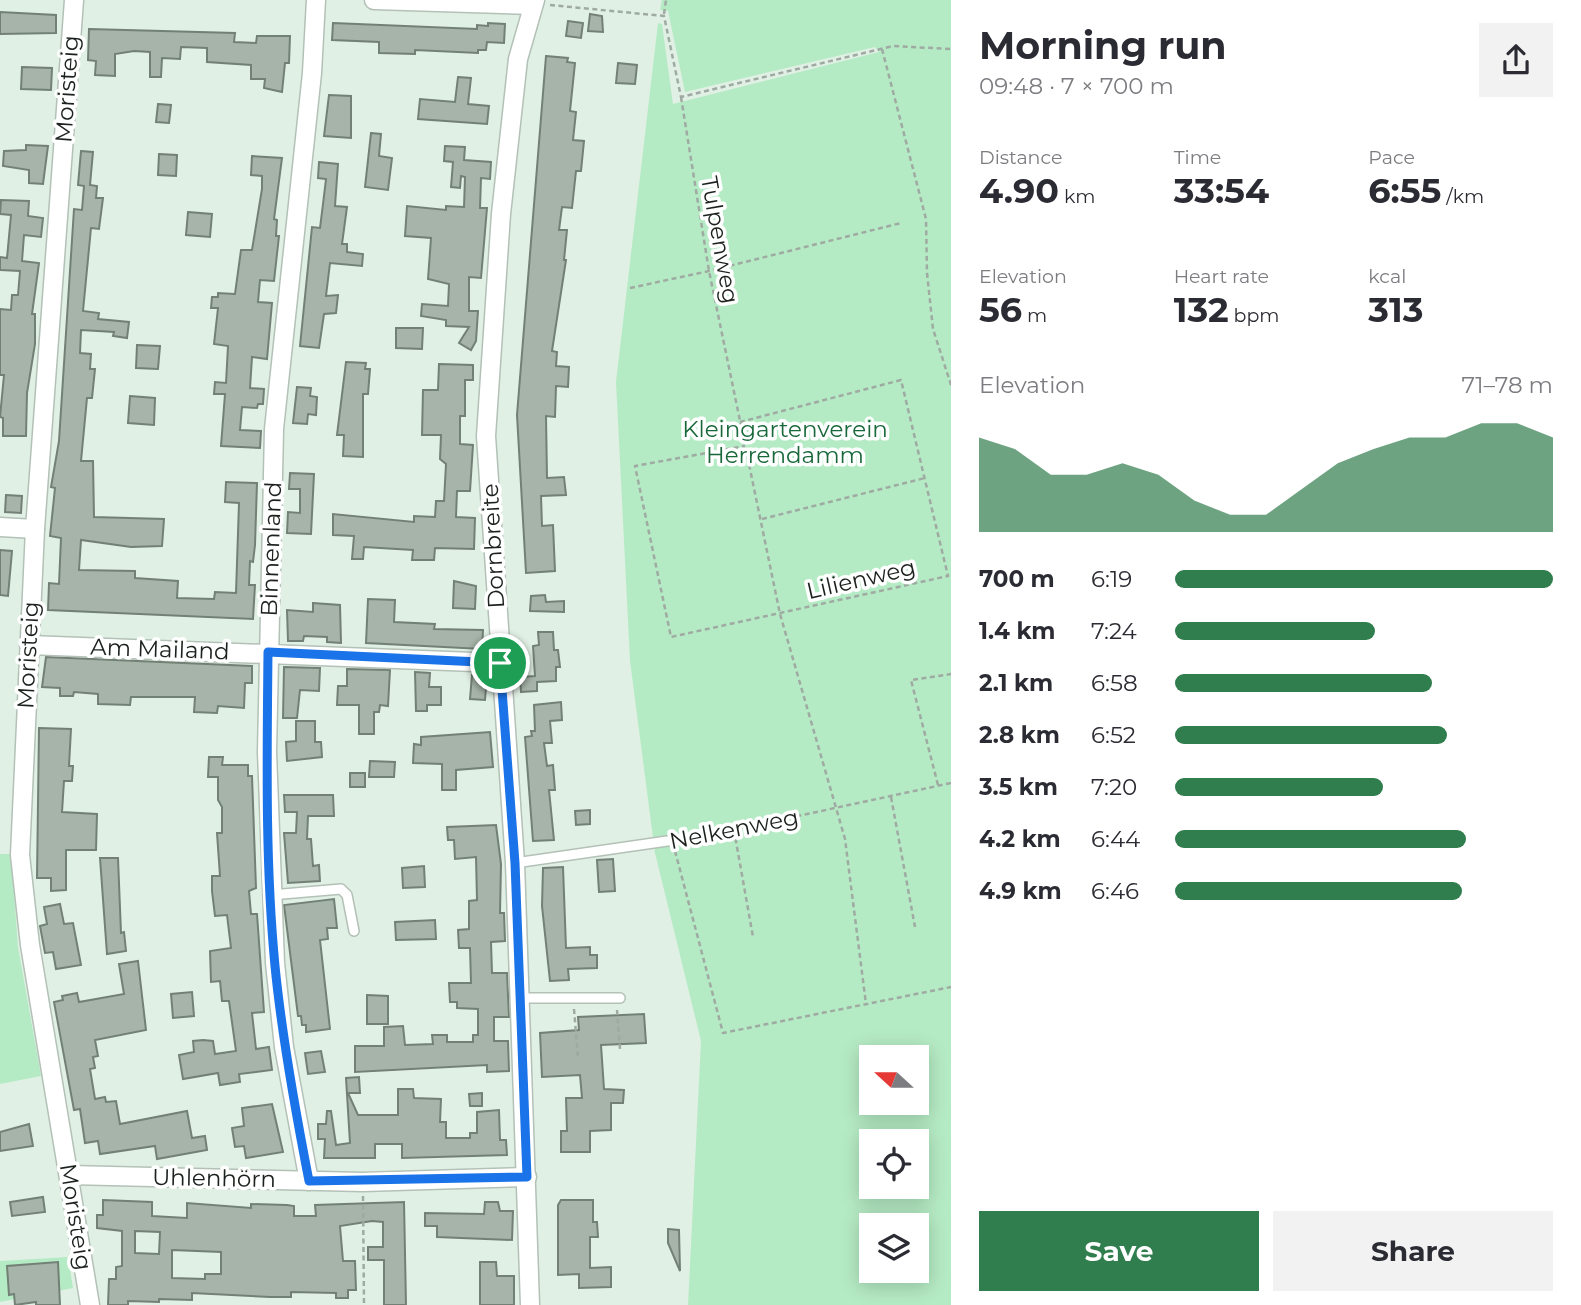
<!DOCTYPE html>
<html lang="en">
<head>
<meta charset="utf-8">
<style>
	:root { --surface:#fff; --page:#f2f2f3; --text:#2b2b33; --muted:#7c7c81; --accent:#307d4d }
	body { margin:0; font-family:Montserrat,sans-serif; background:var(--page); color:var(--text); height:100vh; display:flex; flex-direction:column; font-size:26px; white-space:nowrap }
	* { box-sizing:border-box; margin:0 }
	p { font-size:23px; color:var(--muted) }
	.icon { flex:none; width:38px; height:38px; fill:none; stroke:currentColor; stroke-width:2; stroke-linecap:round; stroke-linejoin:round }
	.map { position:relative; flex:1; overflow:hidden }
	.panel { display:flex; flex-direction:column; background:var(--surface); width:630px }
	.panel>* { flex:none }
	.needle { width:46px; rotate:291deg }
	.buttons { position:absolute; left:859px; top:1045px; display:grid; gap:14px }
	.buttons a { display:grid; place-items:center; width:70px; height:70px; border-radius:0px; background:var(--surface); box-shadow:0 4px 18px #0003; font-size:35px }
	.pin { position:absolute; display:grid; place-items:center; width:60px; height:60px; color:#fff; margin:-30px; border:4px solid #fff; border-radius:50%; box-shadow:0 2px 7px #0007 }
	.round { display:grid; place-items:center; flex:none; width:74px; height:74px; border-radius:0px; background:var(--page) }
	.overview { display:flex; align-items:center; justify-content:space-between; height:119px; padding:0 28px }
	h1 { font-size:38px; font-weight:700; line-height:52px }
	.figures { display:grid; grid-template-columns:repeat(3,1fr); gap:10px; height:119px; padding:7px 28px }
	.figures div { display:grid; align-content:center }
	.figures b { font-size:35px; font-weight:700 }
	.figures small { font-size:19px; font-weight:400 }
	.figures p { font-size:19px }
	.chart { height:196px; padding:14px 28px }
	.chart p { display:flex; justify-content:space-between }
	.chart svg { width:100%; height:126px; margin-top:7px; fill:var(--accent); opacity:.7 }
	.primary-button { display:flex; gap:14px; margin-top:auto; padding:14px 28px }
	.primary-button a { flex:1; height:80px; border-radius:0px; background:var(--accent); color:#fff; font-size:28px; font-weight:700; line-height:80px; text-align:center }
	.primary-button a+a { background:var(--page); color:var(--text) }
	ul { padding:0 28px; list-style:none; font-size:23px }
	li { display:grid; grid-template-columns:112px 84px 1fr; align-items:center; height:52px }
	li i { height:18px; border-radius:9px; background:var(--accent) }
	main { display:flex; flex:1; min-height:0 }
	.map>svg:first-child { display:block }
	.green { fill:#b5ebc4; fill-rule:evenodd }
	.building { fill:#a6b4a9; stroke:#738076; stroke-width:2; fill-rule:evenodd }
	.lines { fill:none; stroke-linecap:round; stroke-linejoin:round }
	.lane-casing { stroke:#b3c1b7; stroke-width:12 }
	.street-casing { stroke:#b3c1b7; stroke-width:21 }
	.path { stroke:#9faaa2; stroke-width:2.5; stroke-dasharray:5 3.5; stroke-linecap:butt }
	.lane { stroke:#fff; stroke-width:9 }
	.street { stroke:#fff; stroke-width:18 }
	.route-casing { stroke:#fff; stroke-width:14 }
	.route { stroke:#1a73e8; stroke-width:9 }
	.labels { text-anchor:middle; stroke-width:7; stroke-linejoin:round; paint-order:stroke }
	.street-label { font-size:23px; fill:#1c211d; stroke:#fff }
	.park-label { font-size:23px; fill:#18683a; stroke:#fff }
</style>
</head>
<body>
<main>
<div class="map">
<svg width="951" height="1305" viewBox="0 0 951 1305">
	<rect width="100%" height="100%" fill="#e1f0e5"/>
	<g class="green">
		<path d="M662 0H951V1305H688L701 1041 655 853 630 661 616 382 658 23 662 24 673 104 879 52 875 47 685 92 668 11 660 10ZM872 1057H917V1102H872ZM872 1141H917V1186H872ZM872 1225H917V1270H872Z"/>
		<polygon points="0,854 11,854 18,947 41,1076 0,1084"/>
		<polygon points="68,1257 73,1288 0,1302 0,1261"/>
	</g>
	<g class="building">
		<polygon points="0,12 56,15 56,33 0,34"/>
		<polygon points="590,14 602,16 603,32 588,31"/>
		<polygon points="568,21 583,23 581,38 566,36"/>
		<polygon points="333,23 477,29 477,25 488,26 488,23 505,24 504,43 487,42 486,50 478,50 478,53 415,50 415,54 379,53 379,42 332,40"/>
		<polygon points="89,29 235,33 234,42 256,43 257,36 290,36 289,63 285,63 282,92 264,88 265,79 251,79 251,65 207,62 207,48 181,47 180,59 162,58 161,77 150,77 150,52 134,51 115,54 115,76 95,75 96,61 88,60"/>
		<polygon points="546,56 568,58 567,62 575,63 570,111 576,112 573,140 584,141 581,171 576,171 572,208 562,207 559,230 567,230 564,260 566,260 552,351 557,352 556,366 569,367 568,387 556,386 555,417 546,416 547,478 564,477 566,495 541,496 542,526 553,525 555,571 526,573 517,415"/>
		<polygon points="618,63 637,65 635,84 616,83"/>
		<polygon points="22,67 52,68 51,90 21,89"/>
		<polygon points="458,77 471,78 468,104 489,106 487,124 418,119 420,99 455,102"/>
		<polygon points="329,95 351,96 351,138 324,136"/>
		<polygon points="158,104 171,105 169,123 156,122"/>
		<polygon points="371,133 381,134 379,156 392,158 388,190 365,187"/>
		<polygon points="26,145 48,146 43,184 29,183 29,170 3,166 4,151 26,150"/>
		<polygon points="445,146 465,147 464,160 491,162 490,179 481,178 480,208 487,208 481,278 469,277 469,311 478,311 476,341 471,350 459,343 469,327 446,326 446,320 421,316 422,304 448,306 449,284 428,279 431,238 405,236 407,206 446,210 446,206 464,207 465,177 461,176 460,188 451,187 453,162 444,161"/>
		<polygon points="81,151 93,152 90,185 97,186 96,198 103,198 99,229 91,228 83,311 99,313 98,319 129,322 127,338 113,336 114,332 81,330 80,353 91,354 90,369 95,369 92,398 87,398 81,461 93,461 94,517 164,519 162,546 131,547 81,540 79,570 135,571 135,578 178,581 177,598 214,599 215,592 236,593 239,503 225,502 226,482 257,483 255,545 253,562 250,561 249,585 255,585 253,619 48,610 49,583 59,584 61,538 50,536 55,488 51,487 59,441 74,209 82,210 84,186 78,185"/>
		<polygon points="159,154 177,155 176,176 158,175"/>
		<polygon points="252,156 282,158 274,219 277,220 276,236 279,236 274,281 260,280 258,302 272,303 267,359 252,357 250,388 264,389 263,404 258,404 257,408 242,407 240,430 261,431 260,448 221,446 225,394 214,394 215,382 226,383 228,346 214,344 218,308 211,308 212,297 218,297 218,293 235,294 241,250 252,250 262,189 262,176 251,175"/>
		<polygon points="319,162 338,164 335,206 347,207 342,244 347,244 347,252 363,254 362,266 330,263 326,296 338,295 336,313 324,314 319,348 300,346 312,227 320,228 323,204 326,179 318,178"/>
		<polygon points="1,200 29,201 28,216 43,218 41,237 24,235 22,261 39,263 32,314 35,314 35,344 27,393 26,436 3,436 3,418 0,417 4,375 0,375 0,309 11,310 12,295 18,295 20,271 0,270 0,257 7,258 11,215 0,214"/>
		<polygon points="188,212 212,214 210,237 186,235"/>
		<polygon points="396,328 423,328 422,349 396,348"/>
		<polygon points="137,345 160,346 158,369 136,368"/>
		<polygon points="346,362 366,363 365,369 370,369 368,394 363,394 363,457 343,456 344,435 337,435"/>
		<polygon points="439,364 473,365 473,380 465,380 465,416 460,416 460,444 473,445 470,491 457,491 456,517 475,518 474,549 435,548 434,560 412,560 413,550 364,547 363,559 352,559 354,536 333,535 333,514 414,522 414,516 435,517 436,501 444,501 446,464 440,459 441,435 422,435 423,390 438,390"/>
		<polygon points="297,387 311,388 310,396 317,397 316,415 308,414 307,424 293,423"/>
		<polygon points="130,396 155,398 154,425 128,423"/>
		<polygon points="290,473 314,474 311,534 287,533 288,512 300,513 300,489 289,489"/>
		<polygon points="6,495 22,496 21,513 5,512"/>
		<polygon points="0,550 12,551 8,596 0,595"/>
		<polygon points="454,581 476,586 475,609 453,608"/>
		<polygon points="545,595 546,602 564,601 564,612 530,611 531,596"/>
		<polygon points="368,599 395,600 394,622 435,624 434,629 483,630 482,649 366,643"/>
		<polygon points="313,603 340,605 341,643 327,642 327,637 304,636 303,641 288,641 287,610 313,612"/>
		<polygon points="538,632 553,632 554,650 558,650 560,667 556,667 556,681 537,682 537,691 521,692 520,677 535,676 533,646 539,645"/>
		<polygon points="46,657 252,666 252,683 245,683 244,708 218,706 217,713 194,712 195,697 131,697 130,705 98,704 98,694 74,692 73,696 60,696 60,688 42,687"/>
		<polygon points="284,667 320,668 319,691 300,690 297,718 283,718"/>
		<polygon points="347,669 390,670 388,706 380,705 379,712 374,712 374,734 359,734 359,705 337,705 338,686 347,686"/>
		<polygon points="415,672 430,673 429,687 441,687 441,705 427,705 427,711 416,711"/>
		<polygon points="472,675 487,676 485,700 470,699"/>
		<polygon points="561,702 562,720 550,721 552,743 544,743 547,766 553,765 555,790 549,790 554,840 533,841 525,737 532,736 531,731 535,731 534,705"/>
		<polygon points="296,721 315,721 315,742 321,742 322,757 287,761 286,742 296,741"/>
		<polygon points="39,728 71,729 69,766 73,766 72,781 64,781 62,812 97,814 96,850 66,850 66,890 51,891 51,878 37,878"/>
		<polygon points="490,732 493,767 456,770 456,790 442,790 442,764 413,763 414,744 421,745 421,737"/>
		<polygon points="209,757 223,757 222,765 248,765 248,776 252,776 256,888 249,891 251,914 257,914 264,1012 252,1013 256,1049 269,1047 272,1070 239,1074 240,1082 220,1085 218,1073 183,1079 179,1055 194,1052 193,1041 203,1040 213,1041 215,1054 236,1051 229,1001 222,1001 220,981 211,982 210,951 231,948 227,915 215,916 212,891 212,876 220,876 217,833 222,833 222,807 218,800 218,777 208,777"/>
		<polygon points="370,761 395,762 394,777 369,777"/>
		<rect x="350" y="773" width="15" height="14"/>
		<polygon points="284,795 333,795 334,816 308,816 307,839 311,839 313,866 319,865 320,881 288,883 284,833 296,833 297,812 285,812"/>
		<polygon points="590,810 590,824 576,825 575,811"/>
		<polygon points="496,825 501,864 500,913 504,913 505,941 491,942 492,973 507,973 509,1017 494,1017 494,1041 508,1041 509,1071 487,1072 487,1065 355,1072 355,1046 384,1046 384,1027 403,1026 405,1045 433,1044 432,1035 447,1035 447,1042 473,1042 473,1035 478,1035 478,1009 457,1008 457,1002 450,1002 449,983 471,983 470,948 459,948 458,930 469,929 469,901 477,900 476,857 455,859 454,840 448,840 447,827"/>
		<polygon points="100,858 118,858 121,933 124,932 126,951 107,954"/>
		<polygon points="613,859 615,891 599,892 597,860"/>
		<polygon points="424,866 425,887 403,888 402,868"/>
		<polygon points="563,867 566,948 590,947 590,955 597,955 597,968 568,969 569,980 550,981 542,906 543,868"/>
		<polygon points="334,899 337,928 327,928 328,939 320,940 330,1029 306,1032 306,1025 302,1025 301,1016 298,1016 284,905"/>
		<polygon points="60,904 64,924 73,923 81,965 56,969 53,952 45,953 40,926 47,924 44,907"/>
		<polygon points="435,920 436,939 396,940 395,922"/>
		<polygon points="138,961 146,1030 95,1040 98,1056 93,1057 95,1068 90,1069 95,1099 105,1097 106,1102 116,1101 120,1124 187,1111 192,1138 205,1136 207,1150 157,1159 155,1146 100,1154 98,1141 85,1143 80,1109 74,1110 54,1002 63,1000 62,996 77,993 79,1002 124,994 119,964"/>
		<polygon points="192,992 194,1016 173,1018 171,994"/>
		<polygon points="367,995 388,996 388,1024 367,1024"/>
		<polygon points="644,1014 646,1043 601,1045 604,1089 624,1090 623,1103 611,1103 611,1130 590,1131 590,1152 561,1152 561,1131 567,1131 566,1098 582,1098 580,1075 542,1077 540,1033 579,1030 578,1017"/>
		<polygon points="321,1051 325,1072 308,1074 305,1053"/>
		<polygon points="359,1077 360,1093 348,1093 358,1115 398,1115 398,1089 413,1089 414,1098 441,1099 440,1122 446,1122 446,1138 470,1138 470,1133 477,1133 477,1112 499,1110 500,1140 506,1140 507,1155 402,1158 402,1144 375,1144 375,1158 324,1158 325,1139 318,1139 318,1124 326,1124 327,1111 331,1111 336,1145 350,1143 346,1078"/>
		<polygon points="482,1093 482,1106 470,1106 469,1094"/>
		<polygon points="272,1104 283,1152 246,1158 244,1146 235,1147 232,1128 244,1126 242,1108"/>
		<polygon points="29,1124 33,1146 0,1151 0,1132"/>
		<polygon points="43,1197 45,1212 12,1216 10,1202"/>
		<path d="M103 1200 152 1202V1216L187 1218V1203L251 1208V1204L287 1205 294 1206V1216H316L315 1205 404 1202 406 1305H384V1260H368V1247H383V1222L372 1221 340 1226 343 1261H355L356 1290H348V1298H336V1293L291 1292V1297H270L192 1293V1300L159 1299V1302L128 1301V1305H108L109 1279H116V1267L122 1266V1231L97 1228V1215H103ZM135 1231 160 1232 159 1254 135 1253ZM172 1250 221 1252V1274H205V1279L172 1278Z"/>
		<polygon points="561,1200 593,1200 593,1222 597,1222 598,1237 590,1237 590,1268 611,1267 611,1287 579,1288 579,1274 558,1275 558,1205"/>
		<polygon points="485,1202 498,1202 500,1211 513,1211 512,1240 437,1237 437,1226 425,1226 425,1213 484,1214"/>
		<polygon points="668,1229 679,1230 680,1271 668,1243"/>
		<polygon points="58,1262 60,1305 36,1305 36,1302 15,1305 14,1294 9,1295 7,1266"/>
		<polygon points="480,1262 496,1262 497,1276 514,1276 514,1305 480,1305"/>
	</g>
	<g class="lines">
		<defs>
			<g id="lane">
				<polyline points="515,863 695,837"/>
				<polyline points="271,895 341,889 347,895 354,931"/>
				<polyline points="519,998 620,998"/>
			</g>
			<g id="street">
				<polyline points="74,0 35,529 20,855 30,945 90,1305"/>
				<polyline points="374,0 533,5"/>
				<polyline points="0,527 35,529"/>
				<polyline points="29,645 500,663"/>
				<polyline points="69,1175 363,1182 527,1177"/>
				<polyline points="309,1181 284,1047 275,963 267,752 274,429 312,73 316,0"/>
				<polyline points="530,1305 515,863 486,436 501,214 518,59 535,0"/>
			</g>
		</defs>
		<use href="#lane" class="lane-casing"/>
		<use href="#street" class="street-casing"/>
		<g class="path">
			<polyline points="550,5 664,16 681,97 893,46 951,49"/>
			<polyline points="664,14 666,0"/>
			<polyline points="882,49 926,219 927,273 933,329 951,385"/>
			<polyline points="681,97 709,271 780,614 845,839 866,1004"/>
			<polyline points="630,288 709,271 901,223"/>
			<polyline points="740,422 901,380 948,576 671,637 635,466 745,446"/>
			<polyline points="762,519 925,478"/>
			<polyline points="938,785 911,680 951,674"/>
			<polyline points="891,797 915,927"/>
			<polyline points="734,830 753,937"/>
			<polyline points="705,836 951,783"/>
			<polyline points="675,851 723,1033 951,987"/>
			<polyline points="574,1009 578,1058"/>
			<polyline points="617,1010 620,1049"/>
			<polyline points="363,1196 364,1305"/>
		</g>
		<use href="#lane" class="lane"/>
		<use href="#street" class="street"/>
	</g>
	<g class="lines">
		<defs>
			<path id="route" d="M268 652 500 663 515 863 527 1177 309 1181C295 1109 282 1038 275 966 265 862 267 756 268 652Z"/>
		</defs>
		<use href="#route" class="route-casing"/>
		<use href="#route" class="route"/>
	</g>
	<g class="labels">
		<g class="street-label">
			<text transform="translate(67 89) rotate(-86)" y="8">Moristeig</text>
			<text transform="translate(720 240) rotate(80)" y="8">Tulpenweg</text>
			<text transform="translate(493 546) rotate(-93)" y="8">Dornbreite</text>
			<text transform="translate(271 549) rotate(-88)" y="8">Binnenland</text>
			<text transform="translate(861 579) rotate(-13)" y="8">Lilienweg</text>
			<text transform="translate(160 649) rotate(2)" y="8">Am Mailand</text>
			<text transform="translate(28 655) rotate(-87)" y="8">Moristeig</text>
			<text transform="translate(734 829) rotate(-11)" y="8">Nelkenweg</text>
			<text transform="translate(214 1178) rotate(1)" y="8">Uhlenhörn</text>
			<text transform="translate(76 1217) rotate(81)" y="8">Moristeig</text>
		</g>
		<g class="park-label">
			<text x="785" y="437">Kleingartenverein<tspan x="785" dy="26">Herrendamm</tspan></text>
		</g>
	</g>
</svg>
<div class="buttons">
<a><svg class="needle" viewBox="-14 -14 28 28"><path d="M0-13l5 13h-10z" fill="#e53935"/><path d="M0 13l5-13h-10z" fill="#7c7c81"/></svg></a>
<a><svg class="icon" aria-label="locate" viewBox="0 0 24 24"><circle cx="12" cy="12" r="6"/><path d="M12 2v4M12 18v4M2 12h4M18 12h4"/></svg></a>
<a><svg class="icon" aria-label="layers" viewBox="0 0 24 24"><path d="M12 4l9 5-9 5-9-5zM3 14l9 5 9-5"/></svg></a>
</div>
<div class="pin" style="left:500px;top:663px;background:#1e9e55"><svg class="icon" aria-label="arrive" viewBox="0 0 24 24"><path d="M6 21V4h12l-3 4 3 4H6"/></svg></div>
</div>
<section class="panel">
<div class="overview"><div><h1>Morning run</h1><p>09:48 · 7 × 700 m</p></div><a class="round"><svg class="icon" aria-label="share" viewBox="0 0 24 24"><path d="M12 15V3M7 8l5-5 5 5M5 13v7h14v-7"/></svg></a></div>
<div class="figures">
<div><p>Distance</p><b>4.90<small> km</small></b></div>
<div><p>Time</p><b>33:54</b></div>
<div><p>Pace</p><b>6:55<small> /km</small></b></div>
</div>
<div class="figures">
<div><p>Elevation</p><b>56<small> m</small></b></div>
<div><p>Heart rate</p><b>132<small> bpm</small></b></div>
<div><p>kcal</p><b>313</b></div>
</div>
<div class="chart"><p><span>Elevation</span>71–78 m</p>
<svg viewBox="0 0 160 44" preserveAspectRatio="none"><path d="M0 44V11L10 15L20 24L30 24L40 20L50 24L60 33L70 38L80 38L90 29L100 20L110 15L120 11L130 11L140 6L150 6L160 11V44z"/></svg>
</div>
<ul>
<li><b>700 m</b>6:19<i style="width:100%"></i></li>
<li><b>1.4 km</b>7:24<i style="width:53%"></i></li>
<li><b>2.1 km</b>6:58<i style="width:68%"></i></li>
<li><b>2.8 km</b>6:52<i style="width:72%"></i></li>
<li><b>3.5 km</b>7:20<i style="width:55%"></i></li>
<li><b>4.2 km</b>6:44<i style="width:77%"></i></li>
<li><b>4.9 km</b>6:46<i style="width:76%"></i></li>
</ul>
<div class="primary-button"><a>Save</a><a>Share</a></div>
</section>
</main>
</body>
</html>
